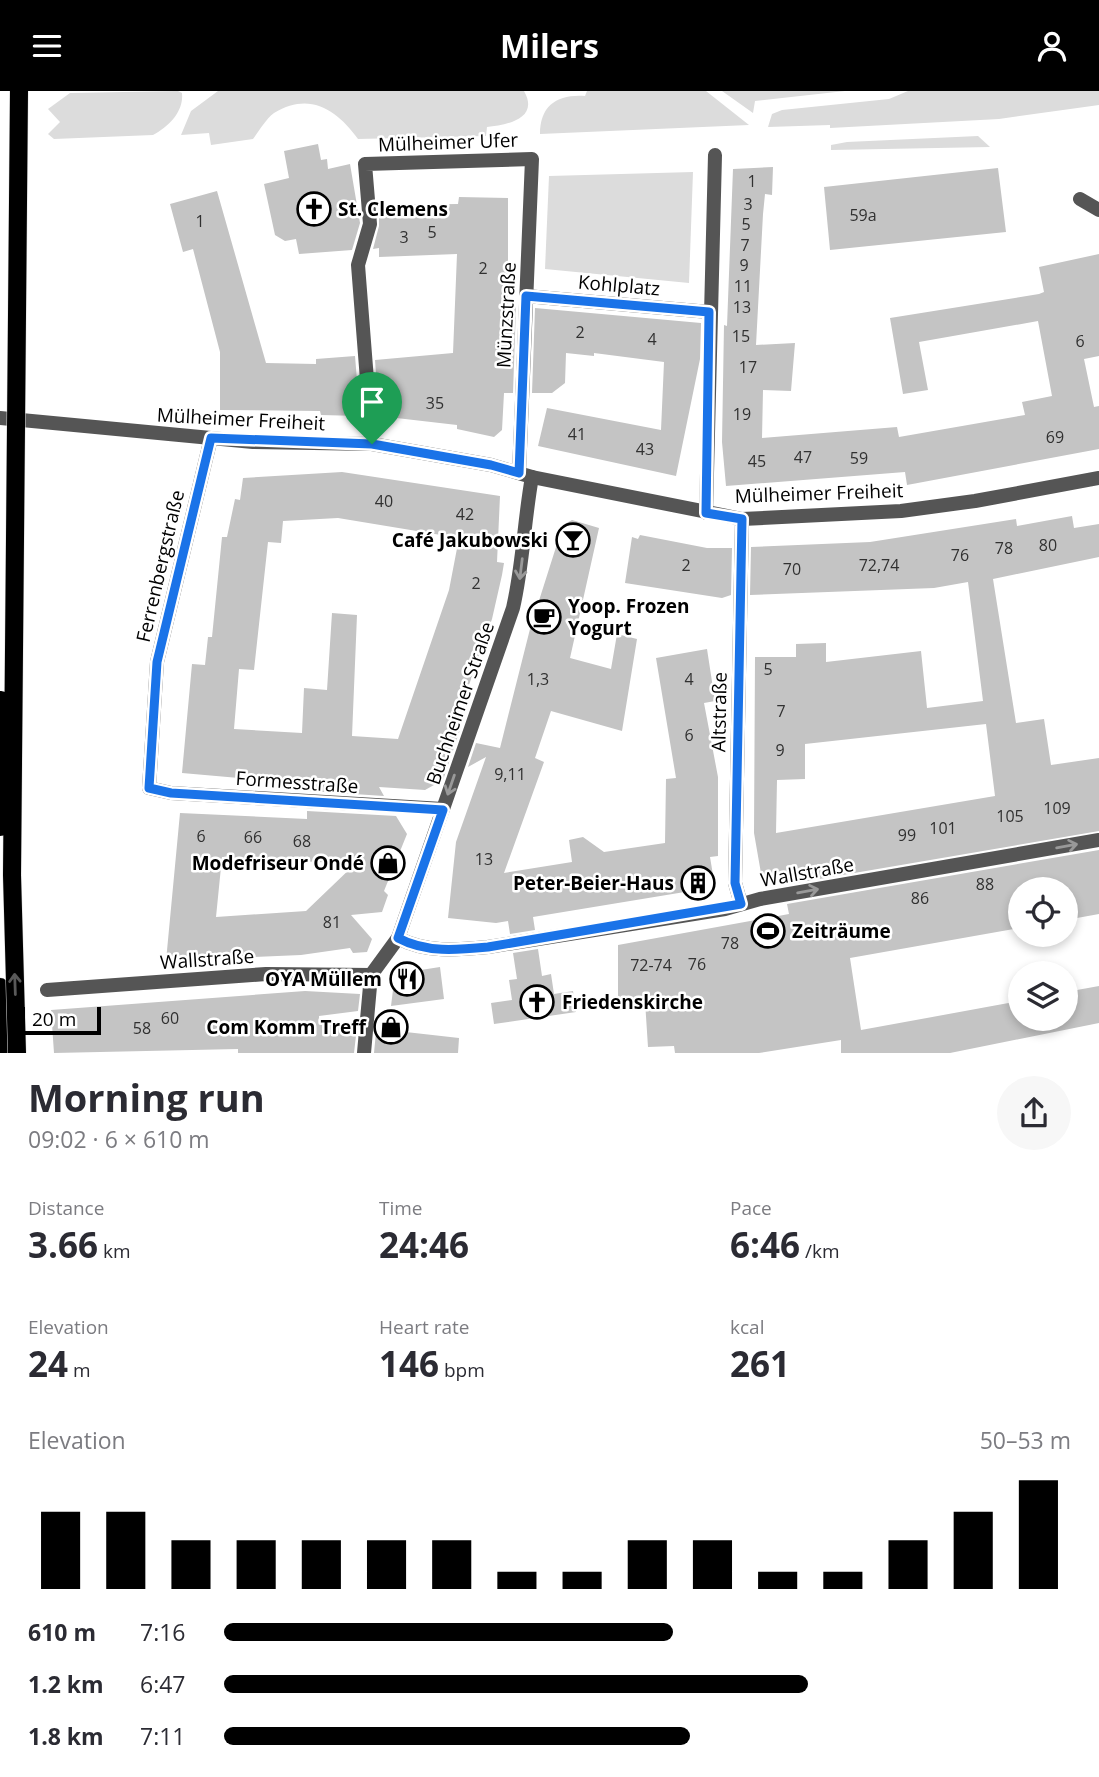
<!DOCTYPE html>
<html lang="en">
<head>
<meta charset="utf-8">
<style>
	:root { --surface:#fff; --page:#f7f7f7; --text:#2b2b33; --muted:#7c7c81; --accent:#000 }
	body { margin:0; font-family:"Open Sans",sans-serif; background:var(--page); color:var(--text); height:100vh; display:flex; flex-direction:column; font-size:26px; white-space:nowrap }
	* { box-sizing:border-box; margin:0 }
	p { font-size:23px; color:var(--muted) }
	.icon { flex:none; width:38px; height:38px; fill:none; stroke:currentColor; stroke-width:2; stroke-linecap:round; stroke-linejoin:round }
	.map { position:relative; height:962px; overflow:hidden }
	.side { display:flex; flex-direction:column; background:var(--surface); flex:1 }
	.side>* { flex:none }
	.buttons { position:absolute; left:1008px; top:786px; display:grid; gap:14px }
	.buttons a { display:grid; place-items:center; width:70px; height:70px; border-radius:50%; background:var(--surface); box-shadow:0 4px 10px #0003; font-size:35px }
	.scale { position:absolute; left:21px; bottom:18px; width:80px; box-sizing:border-box; padding-left:7px; border:4px solid #000; border-top:0; font-size:19px; line-height:24px; white-space:nowrap; color:#000; -webkit-text-stroke:5px #fff; paint-order:stroke }
	.pin { position:absolute; display:grid; place-items:center; width:60px; height:60px; color:#fff; margin:-72px -30px; border-radius:50% 50% 50% 0; rotate:-45deg; box-shadow:0 0 7px #0007 }
	.pin .icon { rotate:45deg }
	.round { display:grid; place-items:center; flex:none; width:74px; height:74px; border-radius:37px; background:var(--page) }
	.headline { display:flex; align-items:center; justify-content:space-between; height:119px; padding:0 28px }
	h1 { font-size:38px; font-weight:700; line-height:52px }
	.metrics { display:grid; grid-template-columns:repeat(3,1fr); gap:10px; height:119px; padding:7px 28px }
	.metrics div { display:grid; align-content:center }
	.metrics b { font-size:35px; font-weight:700 }
	.metrics small { font-size:19px; font-weight:400 }
	.metrics p { font-size:19px }
	.chart { height:196px; padding:14px 28px }
	.chart p { display:flex; justify-content:space-between }
	.chart svg { width:100%; height:126px; margin-top:7px; stroke:var(--accent); stroke-width:6 }
	ul { padding:0 28px; list-style:none; font-size:23px }
	li { display:grid; grid-template-columns:112px 84px 1fr; align-items:center; height:52px }
	li i { height:18px; border-radius:9px; background:var(--accent) }
	header { display:flex; justify-content:space-between; align-items:center; height:91px; padding:0 28px; background:var(--accent); color:#fff; font-size:32px; font-weight:700 }
	.map>svg:first-child { display:block }
	.green { fill:#dcdcdc }
	.building { fill:#c4c4c4; fill-rule:evenodd }
	.lines { fill:none; stroke-linecap:round; stroke-linejoin:round }
	.primary-casing { stroke:#dbdbdb; stroke-width:19 }
	.minor { stroke:#555; stroke-width:14 }
	.tertiary { stroke:#555; stroke-width:14 }
	.primary { stroke:#000; stroke-width:18 }
	.primary-bridge-casing { stroke:#dbdbdb; stroke-width:19; stroke-linecap:butt }
	.primary-bridge { stroke:#000; stroke-width:18 }
	.oneway { stroke:#999 }
	.oneway2 { stroke:#595959 }
	.route-casing { stroke:#fff; stroke-width:14 }
	.route { stroke:#1a73e8; stroke-width:9 }
	.labels { text-anchor:middle; stroke-width:5; stroke-linejoin:round; paint-order:stroke }
	.number-label { font-size:16px; fill:#313131 }
	.street-label { font-size:19px; fill:#000; stroke:#fff }
	.poi-label { font-size:19px; font-weight:bold; fill:#000; stroke:#fff; text-anchor:end }
</style>
</head>
<body>
<header><svg class="icon" aria-label="menu" viewBox="0 0 24 24"><path d="M4 6h16M4 12h16M4 18h16"/></svg>Milers<svg class="icon" aria-label="person" viewBox="0 0 24 24"><circle cx="12" cy="8" r="4"/><path d="M4 21q1-7 8-7t8 7"/></svg></header>
<div class="map">
<svg width="1099" height="962" viewBox="0 0 1099 962">
	<rect width="100%" height="100%" fill="#fff"/>
	<g class="green">
		<path d="M178 0 182 2C184 21 168 36 153 44L54 48 48 43 60 31 48 18 70 2Z"/>
		<path d="M218 0H524C540 28 506 34 487 36L486 45 358 48C337 19 310 0 274 22 266 28 259 40 253 48L211 54 209 42 181 44 191 20Z"/>
		<path d="M587 0H706L749 34 540 43C540 14 558 3 585 5Z"/>
		<polygon points="722,0 845,0 755,10 753,22"/>
		<polygon points="908,0 1099,0 1099,14 999,28 830,37 830,34 768,36 772,23 782,19 889,8"/>
		<polygon points="978,45 990,56 831,59 831,54 847,51"/>
		<polygon points="693,81 689,192 545,178 549,85"/>
	</g>
	<g class="building">
		<polygon points="318,53 321,69 327,68 328,78 350,73 360,132 352,159 299,163 296,148 285,150 275,144 264,93 289,87 284,60"/>
		<polygon points="773,76 772,104 765,103 763,123 756,254 795,252 791,300 763,299 762,347 897,336 899,346 1025,324 1022,311 1052,305 1038,230 919,251 928,299 903,303 890,227 1039,203 1044,201 1039,176 1099,163 1099,265 1084,268 1094,316 1099,315 1099,358 907,394 905,381 726,395 722,351 724,234 727,235 733,78"/>
		<polygon points="998,77 1006,141 830,159 824,96"/>
		<polygon points="217,100 266,272 316,273 316,268 355,265 360,325 321,324 320,320 220,319 220,261 193,158 183,161 170,113"/>
		<polygon points="459,106 508,107 508,214 516,215 513,302 504,302 502,339 494,346 457,338 457,334 379,325 375,269 453,262 457,163 379,166 379,157 373,158 379,135 379,119 383,114 458,113"/>
		<polygon points="535,217 701,232 700,268 676,385 538,355 547,317 661,339 664,271 594,262 594,265 566,262 565,292 552,302 532,302"/>
		<path d="M342 381 500 405 497 471 504 472 502 484 492 528 455 634 461 636 443 689 425 699 379 696 384 705 309 700V693L182 682 192 573 205 574 208 546H212L222 446H227L235 408 240 409 243 387ZM338 427 459 447 449 499 398 648 352 645 357 524 332 522 327 599 304 597 302 642 234 638 239 578 254 579 268 451 281 452 283 430Z"/>
		<path d="M1072 425 1074 437 1099 433V466L993 488 1016 632 1044 628 1051 674 1099 667V740L784 794 782 785 762 788 754 742 755 566H796V553L826 552V571L921 560 927 617 983 610 968 491 934 497 750 504 751 456 870 451 1016 428 1017 435ZM986 633 995 705 776 742 777 689 805 688V653Z"/>
		<polygon points="572,429 599,437 570,567 611,578 617,543 637,548 622,640 551,620 535,667 544,671 504,782 572,771 569,749 583,746 604,761 665,752 666,688 676,687 656,567 707,558 715,610 704,612 718,686 718,765 710,766 715,796 533,826 535,839 510,843 508,830 496,832 448,827 456,751 486,666 468,676 476,652 500,657 530,538 563,434"/>
		<polygon points="640,444 707,457 732,457 731,504 722,507 625,492 632,446 638,448"/>
		<path d="M307 720 396 725 407 743 384 800 388 804 382 821 351 824 372 848 367 861 353 862 350 857 301 864 166 870 180 722 307 728ZM222 766 281 769 355 773 306 820 216 826Z"/>
		<polygon points="1099,759 1099,823 1066,829 1066,798 1020,798 1020,837 850,867 861,939 1020,910 1020,928 1066,928 1066,901 1099,895 1099,932 950,962 841,962 841,949 759,962 675,962 674,955 648,956 645,910 626,913 625,908 618,910 618,854 789,823 787,813"/>
		<polygon points="538,858 542,885 551,883 554,903 573,900 576,921 494,933 491,912 512,909 509,889 517,888 513,862"/>
		<polygon points="440,876 444,908 391,915 395,883"/>
		<polygon points="305,900 360,903 358,920 319,925 319,933 357,936 354,962 238,962 238,958 54,962 51,919"/>
		<polygon points="388,939 459,947 458,962 374,962 376,941 386,953"/>
	</g>
	<g class="lines">
		<defs>
			<polyline id="primary" points="0,896 2,962"/>
		</defs>
		<use href="#primary" class="primary-casing"/>
		<g class="minor">
			<polyline points="1080,108 1099,119"/>
			<polyline points="526,205 709,221"/>
			<polyline points="211,347 157,571 149,697 171,702 443,718"/>
			<polyline points="372,353 358,174 370,133 365,73 532,68 519,382"/>
			<polyline points="706,422 715,64"/>
			<polyline points="741,813 735,792 742,428"/>
			<path d="M398 847C426 862 457 859 488 856L725 818 760 808 1099 749"/>
			<polyline points="47,899 266,883 371,884"/>
			<path d="M364 962 371 884 398 847 513 517C523 474 524 430 532 386"/>
		</g>
		<polyline class="tertiary" points="0,327 253,351 372,353 491,374 532,386 742,428 901,420 975,410 1099,387"/>
		<use href="#primary" class="primary"/>
		<defs>
			<g id="primary-bridge">
				<polyline points="0,736 1,609"/>
				<polyline points="17,962 12,784 19,0"/>
			</g>
		</defs>
		<use href="#primary-bridge" class="primary-bridge-casing"/>
		<use href="#primary-bridge" class="primary-bridge"/>
	</g>
	<defs><path id="oneway-shaft" d="M-6 0H5M1.5-3L5.5 0L1.5 3" fill="none" stroke-width="1.6" stroke-linecap="round" stroke-linejoin="round" transform="scale(1.75)"/></defs>
	<g class="oneway">
		<use href="#oneway-shaft" transform="translate(521 478) rotate(97)"/>
		<use href="#oneway-shaft" transform="translate(451 694) rotate(109)"/>
		<use href="#oneway-shaft" transform="translate(1067 755) rotate(-10)"/>
		<use href="#oneway-shaft" transform="translate(808 800) rotate(-10)"/>
	</g>
	<use class="oneway2" href="#oneway-shaft" transform="translate(15 893) rotate(-92)"/>
	<g class="lines">
		<defs>
			<path id="route" d="M526 205 709 221 706 422 742 428 735 792 741 813 488 856C457 859 426 862 398 847L443 719 171 702 149 697 157 571 211 347 372 353 491 374 519 382Z"/>
		</defs>
		<use href="#route" class="route-casing"/>
		<use href="#route" class="route"/>
	</g>
	<defs>
		<symbol id="church-ring" viewBox="-11 -11 22 22"><circle r="9.5" fill="#fff" stroke="#000" stroke-width="1.5"/><path d="M-1.2-6h2.4v3.5h3.3v2.4h-3.3V6h-2.4V-.1h-3.3v-2.4h3.3Z" fill="#000"/></symbol>
		<symbol id="bar-ring" viewBox="-11 -11 22 22"><circle r="9.5" fill="#fff" stroke="#000" stroke-width="1.5"/><path d="M-6-5H6L.8 .8V4.5H3.5V6h-7V4.5H-.8V.8Z" fill="#000"/></symbol>
		<symbol id="cafe-ring" viewBox="-11 -11 22 22"><circle r="9.5" fill="#fff" stroke="#000" stroke-width="1.5"/><path d="M-5.5-4.5H6V0H3Q3 3.5 0 3.5H-2.5Q-5.5 3.5-5.5 0ZM3-3.2v2h1.7v-2ZM-6 4.5H4V6H-6Z" fill="#000"/></symbol>
		<symbol id="shop-ring" viewBox="-11 -11 22 22"><circle r="9.5" fill="#fff" stroke="#000" stroke-width="1.5"/><path d="M-5-2.5h2.3a2.7 3.5 0 0 1 5.4 0H5L5.5 6h-11ZM-1.5-2.5h3a1.5 2.3 0 0 0-3 0Z" fill="#000"/></symbol>
		<symbol id="building-ring" viewBox="-11 -11 22 22"><circle r="9.5" fill="#fff" stroke="#000" stroke-width="1.5"/><path d="M-4-6H4V6H1V3H-1V6H-4ZM-2.5-4.3h1.7v1.8h-1.7ZM.8-4.3h1.7v1.8H.8ZM-2.5-1h1.7V.8h-1.7ZM.8-1h1.7V.8H.8Z" fill="#000"/></symbol>
		<symbol id="stadium-ring" viewBox="-11 -11 22 22"><circle r="9.5" fill="#fff" stroke="#000" stroke-width="1.5"/><path d="M0-5a6.5 5 0 1 0 0 10a6.5 5 0 1 0 0-10ZM-3.5-1.8h7v3.6h-7Z" fill="#000"/></symbol>
		<symbol id="restaurant-ring" viewBox="-11 -11 22 22"><circle r="9.5" fill="#fff" stroke="#000" stroke-width="1.5"/><path d="M-5-6h1v4h1v-4h1v4h1v-4h1v5L-1.5 .5V6h-2V.5L-5-1ZM5-6V6H3V1.5H1.5Q1.5-4 5-6Z" fill="#000"/></symbol>
	</defs>
	<g fill-rule="evenodd">
		<use href="#church-ring" x="295" y="99" width="38" height="38"/>
		<use href="#bar-ring" x="554" y="430" width="38" height="38"/>
		<use href="#cafe-ring" x="525" y="507" width="38" height="38"/>
		<use href="#shop-ring" x="369" y="753" width="38" height="38"/>
		<use href="#building-ring" x="679" y="773" width="38" height="38"/>
		<use href="#stadium-ring" x="749" y="821" width="38" height="38"/>
		<use href="#restaurant-ring" x="388" y="869" width="38" height="38"/>
		<use href="#church-ring" x="518" y="892" width="38" height="38"/>
		<use href="#shop-ring" x="372" y="917" width="38" height="38"/>
	</g>
	<g class="labels">
		<g class="number-label">
			<text x="752" y="96">1</text>
			<text x="748" y="119">3</text>
			<text x="863" y="130">59a</text>
			<text x="200" y="136">1</text>
			<text x="746" y="139">5</text>
			<text x="432" y="147">5</text>
			<text x="404" y="152">3</text>
			<text x="745" y="160">7</text>
			<text x="744" y="180">9</text>
			<text x="483" y="183">2</text>
			<text x="743" y="201">11</text>
			<text x="742" y="222">13</text>
			<text x="580" y="247">2</text>
			<text x="741" y="251">15</text>
			<text x="652" y="254">4</text>
			<text x="1080" y="256">6</text>
			<text x="748" y="282">17</text>
			<text x="435" y="318">35</text>
			<text x="742" y="329">19</text>
			<text x="577" y="349">41</text>
			<text x="1055" y="352">69</text>
			<text x="645" y="364">43</text>
			<text x="803" y="372">47</text>
			<text x="859" y="373">59</text>
			<text x="757" y="376">45</text>
			<text x="384" y="416">40</text>
			<text x="465" y="429">42</text>
			<text x="1048" y="460">80</text>
			<text x="1004" y="463">78</text>
			<text x="960" y="470">76</text>
			<text x="686" y="480">2</text>
			<text x="879" y="480">72,74</text>
			<text x="792" y="484">70</text>
			<text x="476" y="498">2</text>
			<text x="768" y="584">5</text>
			<text x="538" y="594">1,3</text>
			<text x="689" y="594">4</text>
			<text x="781" y="626">7</text>
			<text x="689" y="650">6</text>
			<text x="780" y="665">9</text>
			<text x="510" y="689">9,11</text>
			<text x="1057" y="723">109</text>
			<text x="1010" y="731">105</text>
			<text x="943" y="743">101</text>
			<text x="907" y="750">99</text>
			<text x="201" y="751">6</text>
			<text x="253" y="752">66</text>
			<text x="302" y="756">68</text>
			<text x="484" y="774">13</text>
			<text x="985" y="799">88</text>
			<text x="920" y="813">86</text>
			<text x="332" y="837">81</text>
			<text x="730" y="858">78</text>
			<text x="697" y="879">76</text>
			<text x="651" y="880">72-74</text>
			<text x="170" y="933">60</text>
			<text x="142" y="943">58</text>
		</g>
		<g class="street-label">
			<text transform="translate(448 51) rotate(-2)" y="7">Mülheimer Ufer</text>
			<text transform="translate(619 194) rotate(5)" y="7">Kohlplatz</text>
			<text transform="translate(506 224) rotate(-87)" y="7">Münzstraße</text>
			<text transform="translate(241 328) rotate(3)" y="7">Mülheimer Freiheit</text>
			<text transform="translate(819 402) rotate(-2)" y="7">Mülheimer Freiheit</text>
			<text transform="translate(160 475) rotate(-77)" y="7">Ferrenbergstraße</text>
			<text transform="translate(460 612) rotate(-71)" y="7">Buchheimer Straße</text>
			<text transform="translate(719 621) rotate(-89)" y="7">Altstraße</text>
			<text transform="translate(297 691) rotate(4)" y="7">Formesstraße</text>
			<text transform="translate(807 781) rotate(-10)" y="7">Wallstraße</text>
			<text transform="translate(207 868) rotate(-4)" y="7">Wallstraße</text>
		</g>
		<g class="poi-label">
			<text x="338" y="125" text-anchor="start">St. Clemens</text>
			<text x="548" y="456">Café Jakubowski</text>
			<text x="568" y="522" text-anchor="start">Yoop. Frozen<tspan x="568" dy="22">Yogurt</tspan></text>
			<text x="364" y="779">Modefriseur Ondé</text>
			<text x="674" y="799">Peter-Beier-Haus</text>
			<text x="792" y="847" text-anchor="start">Zeiträume</text>
			<text x="382" y="895">OYA Müllem</text>
			<text x="562" y="918" text-anchor="start">Friedenskirche</text>
			<text x="366" y="943">Com Komm Treff</text>
		</g>
	</g>
</svg>
<div class="buttons">
<a><svg class="icon" aria-label="locate" viewBox="0 0 24 24"><circle cx="12" cy="12" r="6"/><path d="M12 2v4M12 18v4M2 12h4M18 12h4"/></svg></a>
<a><svg class="icon" aria-label="layers" viewBox="0 0 24 24"><path d="M12 4l9 5-9 5-9-5zM3 14l9 5 9-5"/></svg></a>
</div>
<div class="scale">20 m</div>
<div class="pin" style="left:372px;top:353px;background:#1e9e55"><svg class="icon" aria-label="arrive" viewBox="0 0 24 24"><path d="M6 21V4h12l-3 4 3 4H6"/></svg></div>
</div>
<section class="side">
<div class="headline"><div><h1>Morning run</h1><p>09:02 · 6 × 610 m</p></div><a class="round"><svg class="icon" aria-label="share" viewBox="0 0 24 24"><path d="M12 15V3M7 8l5-5 5 5M5 13v7h14v-7"/></svg></a></div>
<div class="metrics">
<div><p>Distance</p><b>3.66<small> km</small></b></div>
<div><p>Time</p><b>24:46</b></div>
<div><p>Pace</p><b>6:46<small> /km</small></b></div>
</div>
<div class="metrics">
<div><p>Elevation</p><b>24<small> m</small></b></div>
<div><p>Heart rate</p><b>146<small> bpm</small></b></div>
<div><p>kcal</p><b>261</b></div>
</div>
<div class="chart"><p><span>Elevation</span>50–53 m</p>
<svg viewBox="0 0 160 44" preserveAspectRatio="none"><path d="M5 44V17M15 44V17M25 44V27M35 44V27M45 44V27M55 44V27M65 44V27M75 44V38M85 44V38M95 44V27M105 44V27M115 44V38M125 44V38M135 44V27M145 44V17M155 44V6"/></svg>
</div>
<ul>
<li><b>610 m</b>7:16<i style="width:53%"></i></li>
<li><b>1.2 km</b>6:47<i style="width:69%"></i></li>
<li><b>1.8 km</b>7:11<i style="width:55%"></i></li>
</ul>
</section>
</body>
</html>
